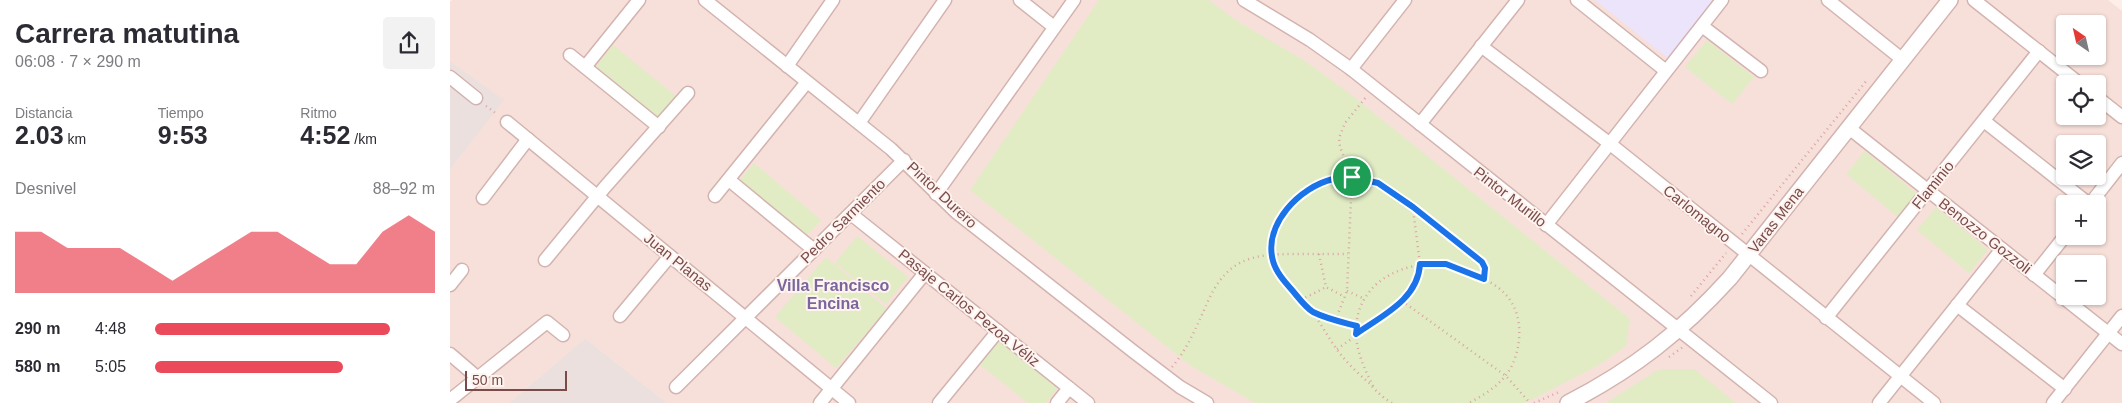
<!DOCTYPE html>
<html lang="es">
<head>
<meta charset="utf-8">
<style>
	:root { --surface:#fff; --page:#f2f2f3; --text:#2b2b33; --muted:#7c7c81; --accent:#ea4a5a }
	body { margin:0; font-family:Helvetica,sans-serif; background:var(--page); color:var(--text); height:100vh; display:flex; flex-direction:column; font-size:19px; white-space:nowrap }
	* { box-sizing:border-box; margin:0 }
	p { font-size:16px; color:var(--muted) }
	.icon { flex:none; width:28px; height:28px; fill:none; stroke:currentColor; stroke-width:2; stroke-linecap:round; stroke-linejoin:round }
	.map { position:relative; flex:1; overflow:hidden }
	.drawer { display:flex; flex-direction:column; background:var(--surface); width:450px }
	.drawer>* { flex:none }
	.needle { width:32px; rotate:326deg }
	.controls { position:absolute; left:1606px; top:15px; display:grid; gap:10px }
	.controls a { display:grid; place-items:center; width:50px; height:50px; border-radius:5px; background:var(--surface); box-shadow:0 1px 4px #0004; font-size:25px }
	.scale { position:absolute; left:15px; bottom:12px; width:102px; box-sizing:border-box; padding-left:5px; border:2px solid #794c4a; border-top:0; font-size:14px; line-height:18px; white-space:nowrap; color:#794c4a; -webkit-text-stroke:4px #fff3ef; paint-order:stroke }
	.pin { position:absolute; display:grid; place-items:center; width:42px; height:42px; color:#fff; margin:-21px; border:2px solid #fff; border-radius:50%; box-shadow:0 1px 5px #0007 }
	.round { display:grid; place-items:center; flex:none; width:52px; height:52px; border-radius:5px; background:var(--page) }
	.headline { display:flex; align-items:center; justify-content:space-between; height:85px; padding:0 15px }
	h1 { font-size:28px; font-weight:800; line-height:38px }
	.figures { display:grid; grid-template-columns:repeat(3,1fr); gap:8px; height:85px; padding:5px 15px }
	.figures div { display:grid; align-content:center }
	.figures b { font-size:25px; font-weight:800 }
	.figures small { font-size:14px; font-weight:400 }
	.figures p { font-size:14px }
	.chart { height:140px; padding:10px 15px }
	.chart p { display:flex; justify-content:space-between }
	.chart svg { width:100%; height:90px; margin-top:5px; fill:var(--accent); opacity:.7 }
	ul { padding:0 15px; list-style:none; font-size:16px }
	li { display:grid; grid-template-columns:80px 60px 1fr; align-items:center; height:38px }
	li i { height:12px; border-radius:6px; background:var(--accent) }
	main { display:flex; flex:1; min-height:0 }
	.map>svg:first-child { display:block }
	.residential { fill:#f7e0d9; fill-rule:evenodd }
	.industrial { fill:#ece0de }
	.education { fill:#ebe4fa }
	.green { fill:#e1ecc5 }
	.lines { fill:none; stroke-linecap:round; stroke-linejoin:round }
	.minor-casing { stroke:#d3b3af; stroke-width:15 }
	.tertiary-casing { stroke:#d3b3af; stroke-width:18 }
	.path { stroke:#d9a4a1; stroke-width:2.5; stroke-dasharray:1 4; stroke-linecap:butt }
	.minor { stroke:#fff; stroke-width:12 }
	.tertiary { stroke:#fff; stroke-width:15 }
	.route-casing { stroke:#fff; stroke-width:10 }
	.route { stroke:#1a73e8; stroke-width:6 }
	.labels { text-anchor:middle; stroke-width:4; stroke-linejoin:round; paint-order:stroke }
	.street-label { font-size:15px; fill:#794c4a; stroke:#fff3ef }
	.neighbourhood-label { font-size:16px; font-weight:bold; fill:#78669c; stroke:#fff3ef }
</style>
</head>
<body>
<main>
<section class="drawer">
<div class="headline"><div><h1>Carrera matutina</h1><p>06:08 · 7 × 290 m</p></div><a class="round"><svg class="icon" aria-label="share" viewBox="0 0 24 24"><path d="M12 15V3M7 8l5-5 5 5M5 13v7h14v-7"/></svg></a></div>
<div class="figures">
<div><p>Distancia</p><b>2.03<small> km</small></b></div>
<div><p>Tiempo</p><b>9:53</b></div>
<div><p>Ritmo</p><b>4:52<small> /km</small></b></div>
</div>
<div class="chart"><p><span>Desnivel</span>88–92 m</p>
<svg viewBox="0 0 160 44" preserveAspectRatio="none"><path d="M0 44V14L10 14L20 22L30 22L40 22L50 30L60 38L70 30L80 22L90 14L100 14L110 22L120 30L130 30L140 14L150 6L160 14V44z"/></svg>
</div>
<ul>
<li><b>290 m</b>4:48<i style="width:84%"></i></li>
<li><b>580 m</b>5:05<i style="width:67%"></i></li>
</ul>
</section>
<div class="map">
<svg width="1672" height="403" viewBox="0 0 1672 403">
	<rect width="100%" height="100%" fill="#fdeee8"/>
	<path class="residential" d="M2 0H1658L1672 11V403H217L135 338 59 403H0V170L53 100 0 61V2ZM1615 24H1648V56H1615ZM1615 84H1648V116H1615ZM1615 144H1648V176H1615ZM1615 204H1648V236H1615ZM1615 264H1648V296H1615Z"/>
	<g class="industrial">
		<polygon points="0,61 54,100 0,170"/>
		<polygon points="135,338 217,403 59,403"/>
	</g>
	<polygon class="education" points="1145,0 1268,0 1220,60"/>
	<g class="green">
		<polygon points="649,0 759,0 784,19 855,61 899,93 1180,319 1176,346 1147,366 1075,403 805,403 741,366 520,190"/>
		<polygon points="1257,40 1304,77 1282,104 1235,67"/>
		<polygon points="163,45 227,97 207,120 144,69"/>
		<polygon points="1415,151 1467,194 1448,217 1396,174"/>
		<polygon points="304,163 371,220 355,238 289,181"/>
		<polygon points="1486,207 1538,250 1519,273 1467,230"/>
		<polygon points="407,236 458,277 436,304 385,263"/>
		<polygon points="376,257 437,309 386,368 325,317"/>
		<polygon points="548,340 608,388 596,403 578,403 529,364"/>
		<polygon points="1209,369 1244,369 1286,403 1156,403"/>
	</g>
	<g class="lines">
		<defs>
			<g id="minor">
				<polyline points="255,0 441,149 506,212 684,352 730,387 757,403"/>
				<polyline points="570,0 604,27"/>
				<polyline points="794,0 860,40 901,69 1321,403"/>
				<polyline points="1127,0 1216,71"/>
				<polyline points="1378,0 1453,60"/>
				<polyline points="1524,0 1630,84"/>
				<polyline points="1252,26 1311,71"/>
				<polyline points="1031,46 1159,143 1484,403"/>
				<polyline points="120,55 209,127"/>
				<polyline points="337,66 383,0"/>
				<polyline points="135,67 189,0"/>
				<polyline points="901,69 955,0"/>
				<polyline points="0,77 26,98"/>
				<polyline points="1648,98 1672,117"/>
				<polyline points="1534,121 1639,204"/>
				<polyline points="57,122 399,403"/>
				<polyline points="409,123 495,0"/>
				<polyline points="970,124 1068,0"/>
				<polyline points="1399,128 1672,344"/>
				<polyline points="279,180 364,250"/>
				<polyline points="486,194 624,0"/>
				<polyline points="265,196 357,82"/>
				<polyline points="33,198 78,139"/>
				<polyline points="1640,204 1672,163"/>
				<polyline points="401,214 638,403"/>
				<polyline points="1096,225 1272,0"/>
				<polyline points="95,260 155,187 238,93"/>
				<polyline points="1584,275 1615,236"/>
				<polyline points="0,285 12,270"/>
				<polyline points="1507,305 1615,389"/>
				<polyline points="170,316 220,256"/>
				<polyline points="1376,318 1589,51"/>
				<polyline points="0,354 28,378"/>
				<polyline points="226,387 454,160"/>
				<polyline points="0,400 97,322 113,335"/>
				<polyline points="370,403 475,273"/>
				<polyline points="489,403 548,331"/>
				<polyline points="607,403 619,388"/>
				<polyline points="1429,403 1552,249"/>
				<polyline points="1603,403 1672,316"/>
			</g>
			<path id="tertiary" d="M1118 403C1184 369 1231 332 1280 278L1500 0"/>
		</defs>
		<use href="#minor" class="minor-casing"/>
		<use href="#tertiary" class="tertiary-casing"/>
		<g class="path">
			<polyline points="36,106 48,115"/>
			<polyline points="1292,234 1418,79"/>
			<polyline points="869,254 876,287 895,297"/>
			<polyline points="897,291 915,299"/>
			<polyline points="1241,296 1276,253"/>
			<polyline points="851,300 876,287"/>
			<polyline points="952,301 1056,376 1080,403"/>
			<polyline points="863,312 885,321 908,327"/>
			<polyline points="885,321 897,291 902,177 890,147 889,138 895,123 917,96"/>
			<polyline points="887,349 943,310 952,301 968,277 970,264 963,209"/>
			<polyline points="1219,357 1233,347"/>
			<path d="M722 367C739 347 748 323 759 299 778 259 802 254 844 254 862 254 880 254 898 254"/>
			<path d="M923 386C915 370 907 353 906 335 903 268 986 247 1034 279"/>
			<path d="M942 403C933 398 926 391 919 383 910 375 900 366 892 356 881 343 873 326 862 312 849 295 826 280 822 257 816 214 861 177 901 177 915 177 928 183 940 191L1025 256 1035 268 1034 279C1046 285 1057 293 1063 305 1074 325 1070 357 1056 375 1047 387 1032 396 1019 403"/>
			<polyline points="1084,403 1109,392"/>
		</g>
		<use href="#minor" class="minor"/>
		<use href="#tertiary" class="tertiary"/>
	</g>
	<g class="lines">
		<defs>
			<path id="route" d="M902 177 928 183 963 207 1032 262 1035 268 1034 279 996 264H970C968 300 931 316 906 334L907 326C892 322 877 319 863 312 855 307 848 297 842 290 834 281 826 272 823 261 813 224 850 187 883 179 889 178 896 177 902 177Z"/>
		</defs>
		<use href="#route" class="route-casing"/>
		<use href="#route" class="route"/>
	</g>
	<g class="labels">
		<g class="street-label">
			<text transform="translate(1483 185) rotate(-51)" y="5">Flaminio</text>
			<text transform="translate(492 195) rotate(43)" y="5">Pintor Durero</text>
			<text transform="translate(1060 197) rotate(38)" y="5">Pintor Murillo</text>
			<text transform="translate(1247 214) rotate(39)" y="5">Carlomagno</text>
			<text transform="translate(1326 220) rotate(-52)" y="5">Varas Mena</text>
			<text transform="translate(393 221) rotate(-45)" y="5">Pedro Sarmiento</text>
			<text transform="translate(1535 236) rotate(38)" y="5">Benozzo Gozzoli</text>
			<text transform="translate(228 262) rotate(39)" y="5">Juan Planas</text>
			<text transform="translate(519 308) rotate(39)" y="5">Pasaje Carlos Pezoa Véliz</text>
		</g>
		<g class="neighbourhood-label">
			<text x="383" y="291">Villa Francisco<tspan x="383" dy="18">Encina</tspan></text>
		</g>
	</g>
</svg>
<div class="controls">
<a><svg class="needle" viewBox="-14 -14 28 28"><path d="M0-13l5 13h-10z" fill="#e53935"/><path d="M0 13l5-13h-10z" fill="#7c7c81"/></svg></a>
<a><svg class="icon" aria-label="locate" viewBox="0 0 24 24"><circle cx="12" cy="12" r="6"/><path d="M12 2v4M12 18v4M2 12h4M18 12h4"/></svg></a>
<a><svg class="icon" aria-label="layers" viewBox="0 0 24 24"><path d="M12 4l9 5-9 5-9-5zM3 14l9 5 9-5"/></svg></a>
<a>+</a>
<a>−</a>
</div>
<div class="scale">50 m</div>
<div class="pin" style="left:902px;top:177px;background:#1e9e55"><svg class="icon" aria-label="arrive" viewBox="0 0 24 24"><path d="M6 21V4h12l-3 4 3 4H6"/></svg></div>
</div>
</main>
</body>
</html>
